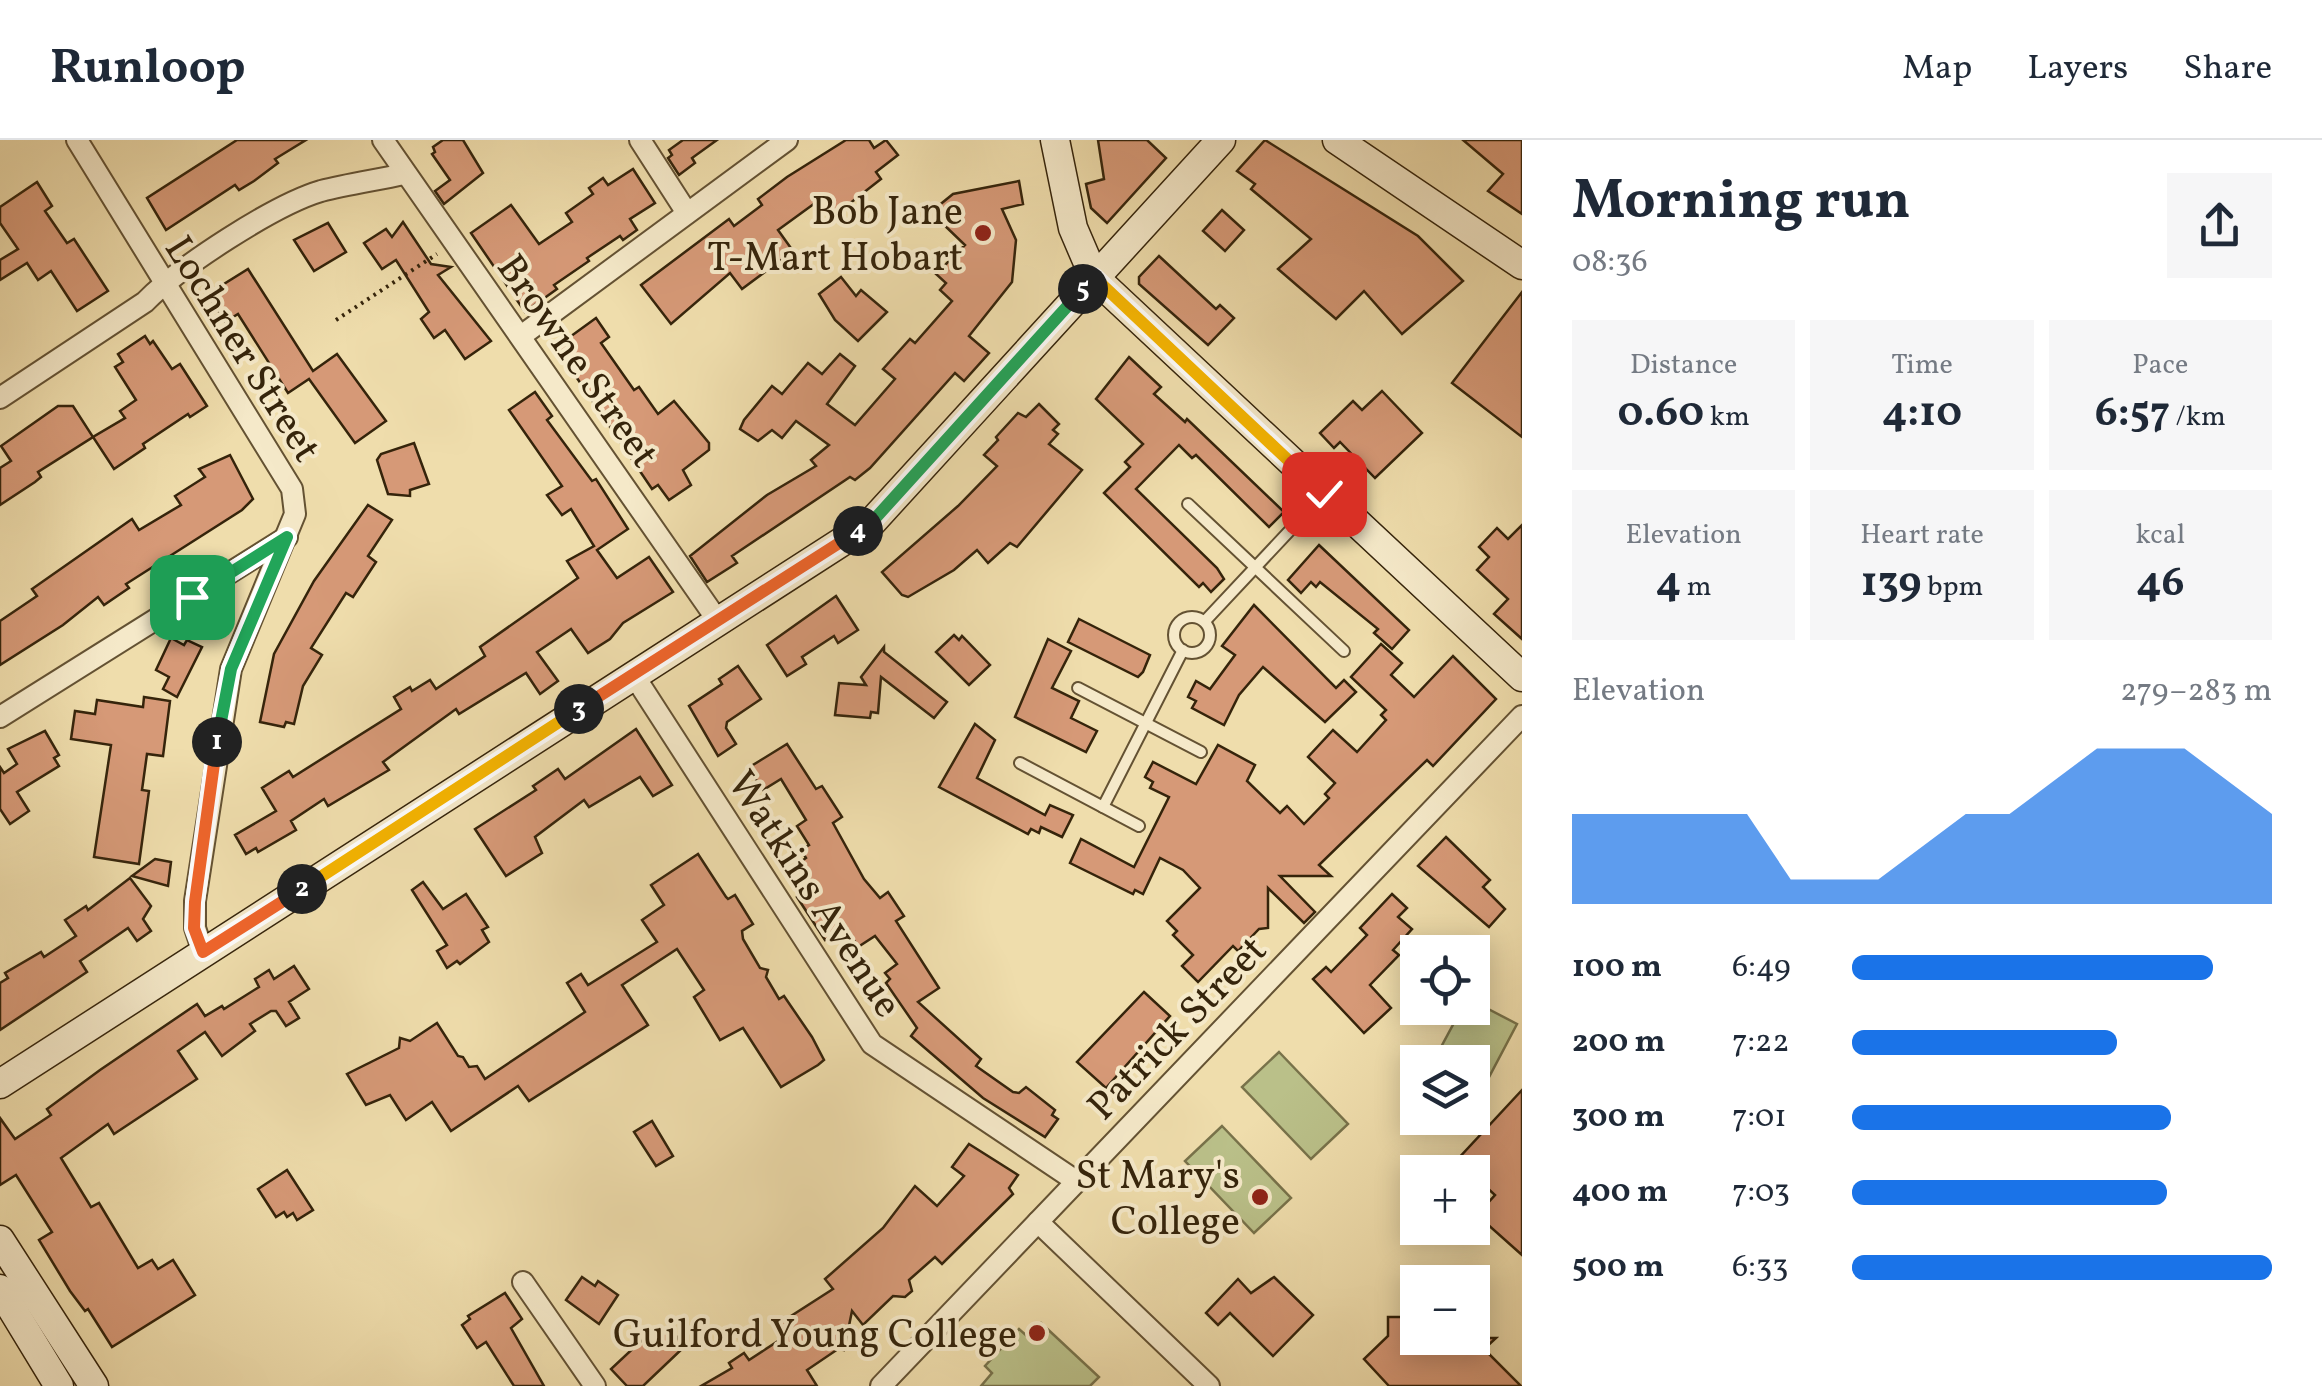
<!DOCTYPE html>
<html lang="en">
<head>
<meta charset="utf-8">
<style>
	:root { --surface:#fff; --page:#f6f6f7; --text:#1f2937; --muted:#747a83; --line:#e0e1e3; --accent:#1a73e8 }
	body { margin:0; font-family:Vollkorn,serif; background:var(--page); color:var(--text); height:100vh; display:flex; flex-direction:column; font-size:38px; white-space:nowrap }
	* { box-sizing:border-box; margin:0 }
	p { font-size:32px; color:var(--muted) }
	.icon { flex:none; width:55px; height:55px; fill:none; stroke:currentColor; stroke-width:2; stroke-linecap:round; stroke-linejoin:round }
	.map { position:relative; flex:1; overflow:hidden }
	.sheet { display:flex; flex-direction:column; background:var(--surface); width:800px }
	.sheet>* { flex:none }
	.tools { position:absolute; left:1400px; top:795px; display:grid; gap:20px }
	.tools a { display:grid; place-items:center; width:90px; height:90px; border-radius:0px; background:var(--surface); box-shadow:0 5px 25px #0003; font-size:50px }
	.pin { position:absolute; display:grid; place-items:center; width:85px; height:85px; color:#fff; margin:-42px; border-radius:20px; box-shadow:0 5px 15px #0006 }
	.km { position:absolute; width:50px; height:50px; margin:-25px; border-radius:50%; background:#222; color:#fff; font-size:28px; line-height:50px; text-align:center }
	.round { display:grid; place-items:center; flex:none; width:105px; height:105px; border-radius:0px; background:var(--page) }
	.headline { display:flex; align-items:center; justify-content:space-between; height:170px; padding:0 50px }
	h1 { font-size:55px; font-weight:700; line-height:75px }
	.stats { display:grid; grid-template-columns:repeat(3,1fr); gap:15px; height:170px; padding:10px 50px }
	.stats div { display:grid; align-content:center; border-radius:0px; background:var(--page); text-align:center }
	.stats b { font-size:42px; font-weight:700 }
	.stats small { font-size:28px; font-weight:400 }
	.stats p { font-size:28px }
	.chart { height:280px; padding:20px 50px }
	.chart p { display:flex; justify-content:space-between }
	.chart svg { width:100%; height:180px; margin-top:10px; fill:var(--accent); opacity:.7 }
	ul { padding:0 50px; list-style:none; font-size:32px }
	li { display:grid; grid-template-columns:160px 120px 1fr; align-items:center; height:75px }
	li i { height:25px; border-radius:12px; background:var(--accent) }
	header { display:flex; align-items:center; gap:60px; box-sizing:border-box; height:140px; padding:0 50px; background:var(--surface); border-bottom:2px solid var(--line) }
	header strong { font-size:48px }
	nav { display:flex; gap:55px; margin-inline-start:auto; font-size:35px }
	main { display:flex; flex:1; min-height:0 }
	.map>svg:first-child { display:block }
	.green { fill:#bac089; stroke:#78724a; stroke-width:2.5 }
	.building { fill:#d69977; stroke:#35240b; stroke-width:2.5 }
	.lines { fill:none; stroke-linecap:round; stroke-linejoin:round }
	.lane-casing { stroke:#645233; stroke-width:14 }
	.street-casing { stroke:#645233; stroke-width:24 }
	.secondary-casing { stroke:#35240b; stroke-width:31 }
	.path { stroke:#35240b; stroke-width:4; stroke-dasharray:2.5 5; stroke-linecap:butt }
	.lane { stroke:#f5e9c9; stroke-width:10 }
	.street { stroke:#f5e9c9; stroke-width:20 }
	.secondary { stroke:#f5e9c9; stroke-width:28 }
	.split-1-casing { stroke:#fff; stroke-width:20 }
	.split-2-casing { stroke:#fff; stroke-width:20 }
	.split-3-casing { stroke:#fff; stroke-width:20 }
	.split-4-casing { stroke:#fff; stroke-width:20 }
	.split-5-casing { stroke:#fff; stroke-width:20 }
	.split-6-casing { stroke:#fff; stroke-width:20 }
	.split-1 { stroke:#22a559; stroke-width:12 }
	.split-2 { stroke:#f0652b; stroke-width:12 }
	.split-3 { stroke:#f5b400; stroke-width:12 }
	.split-4 { stroke:#f0652b; stroke-width:12 }
	.split-5 { stroke:#22a559; stroke-width:12 }
	.split-6 { stroke:#f5b400; stroke-width:12 }
	.poi-dot { fill:#8f2418; stroke:#f5e9c9; stroke-width:4 }
	.labels { text-anchor:middle; stroke-width:8; stroke-linejoin:round; paint-order:stroke }
	.poi-label { font-size:40px; fill:#35240b; stroke:#f5e9c9; text-anchor:end }
	.street-label { font-size:40px; fill:#35240b; stroke:#f5e9c9 }
</style>
</head>
<body>
<header>
<strong>Runloop</strong>
<nav><a>Map</a><a>Layers</a><a>Share</a></nav>
</header>
<main>
<div class="map">
<svg width="1522" height="1246" viewBox="0 0 1522 1246">
	<rect width="100%" height="100%" fill="#efddac"/>
	<filter id="stains"><feTurbulence type="fractalNoise" baseFrequency=".002" numOctaves="4"/><feColorMatrix values="0 0 0 0 .2 0 0 0 0 .09 0 0 0 0 .02 0 0 0 .5 -.17"/></filter>
	<radialGradient id="worn" r=".72"><stop offset=".6" stop-color="#630" stop-opacity="0"/><stop offset="1" stop-color="#630" stop-opacity=".3"/></radialGradient>
	<g class="green">
		<polygon points="1473,861 1517,884 1479,956 1473,953 1472,922 1433,922 1462,868 1472,868"/>
		<polygon points="1279,912 1348,984 1311,1019 1242,947"/>
		<polygon points="1222,986 1291,1058 1254,1093 1185,1021"/>
		<polygon points="1041,1183 1099,1237 1090,1246 981,1246 992,1233 985,1226 1019,1189 1028,1197"/>
	</g>
	<g class="building">
		<polygon points="237,0 306,0 275,19 278,23 254,41 239,50 235,45 166,90 147,58"/>
		<polygon points="443,0 463,0 483,33 444,64 435,51 450,40 432,14 435,12 433,7"/>
		<polygon points="683,0 717,0 692,18 695,23 679,35 668,18 672,15 669,10"/>
		<polygon points="846,0 869,0 874,8 886,0 898,15 876,32 881,39 835,75 822,58 778,90 793,111 742,149 730,133 671,184 641,145 729,79 734,86 762,65 758,59 787,37"/>
		<polygon points="1098,0 1147,0 1166,18 1107,83 1091,68 1086,44 1104,39"/>
		<polygon points="1265,0 1418,96 1463,141 1402,194 1364,151 1336,179 1278,129 1311,99 1251,49 1255,44 1237,31"/>
		<polygon points="1463,0 1522,0 1522,74 1488,51 1503,34"/>
		<polygon points="633,29 655,63 630,79 637,90 623,100 620,96 587,118 589,121 554,145 557,149 525,172 471,93 511,65 539,104 572,82 566,73 593,54 589,48 603,38 608,45"/>
		<polygon points="1019,41 1023,64 1002,69 1016,100 1012,142 969,196 989,213 964,241 955,233 870,328 855,340 850,337 732,416 737,423 707,442 690,416 767,355 816,326 811,320 829,305 796,281 782,298 772,290 758,301 740,289 744,280 772,246 782,254 808,223 822,234 840,214 855,226 827,264 855,285 895,239 883,229 910,199 915,203 952,161 940,150 946,143 936,134 965,105 942,83 937,67 953,54"/>
		<polygon points="37,42 52,66 45,71 67,103 74,99 108,151 77,171 51,131 38,140 27,123 0,140 0,120 18,109 0,83 0,67"/>
		<polygon points="1222,70 1244,90 1225,111 1203,91"/>
		<polygon points="403,82 431,124 451,127 438,135 491,201 465,219 445,190 434,198 421,179 429,172 396,120 382,129 364,103 386,89 392,97"/>
		<polygon points="328,83 346,112 314,131 294,100"/>
		<polygon points="1159,116 1216,169 1220,165 1234,178 1208,205 1139,144 1139,137"/>
		<polygon points="248,129 313,231 337,214 386,281 355,303 309,239 288,253 238,174 225,182 208,154"/>
		<polygon points="841,137 856,156 861,150 887,172 858,201 835,180 819,154"/>
		<polygon points="1522,152 1522,297 1452,243"/>
		<polygon points="596,178 609,197 601,203 634,250 639,247 658,274 674,261 709,303 709,310 683,330 691,345 669,360 658,345 652,349 556,207"/>
		<polygon points="145,196 150,204 153,201 172,229 180,224 207,266 190,277 188,274 143,304 145,308 114,329 93,297 125,278 120,271 136,260 115,227 123,222 118,214"/>
		<polygon points="1129,217 1161,247 1154,254 1185,282 1187,279 1284,372 1269,387 1196,315 1192,318 1179,305 1136,349 1217,428 1224,439 1211,452 1203,443 1199,447 1104,353 1130,327 1125,322 1143,304 1096,259"/>
		<polygon points="1382,251 1422,293 1375,338 1340,302 1334,308 1320,293 1353,261 1362,270"/>
		<polygon points="535,252 552,276 547,280 592,341 596,339 628,389 597,410 617,438 649,417 673,452 623,483 610,499 588,513 571,489 537,512 558,541 540,554 526,533 459,574 456,569 383,622 389,630 328,666 324,659 291,681 296,690 258,712 256,708 246,714 235,695 276,671 262,648 289,631 293,637 401,569 394,557 410,547 412,551 430,540 436,549 485,516 480,507 578,438 567,421 594,406 571,369 562,375 547,355 562,346 509,270"/>
		<polygon points="1039,264 1059,284 1053,290 1058,294 1049,304 1082,330 1017,407 1010,403 988,423 977,410 954,430 908,457 902,455 882,432 958,366 997,326 984,315 998,300 996,297 1018,273 1026,277"/>
		<polygon points="58,266 73,266 93,297 38,332 41,337 35,342 0,365 0,328 11,321 1,306"/>
		<polygon points="414,303 429,344 410,350 410,356 388,354 377,320 381,314"/>
		<polygon points="230,315 253,359 242,370 126,444 129,448 104,465 98,457 63,485 0,525 0,481 37,456 32,449 132,379 139,390 181,365 175,356 205,337 199,329"/>
		<polygon points="368,365 392,380 368,416 376,422 353,457 346,453 311,508 322,515 303,546 294,584 286,582 284,587 260,582 274,514 314,441"/>
		<polygon points="1522,385 1522,499 1494,474 1508,459 1477,430 1489,417 1479,407 1497,388 1508,399"/>
		<polygon points="1319,405 1409,490 1392,509 1374,493 1378,489 1320,442 1316,447 1311,442 1301,453 1288,440"/>
		<polygon points="836,456 858,490 838,503 834,496 802,517 806,524 787,536 767,505"/>
		<polygon points="1254,465 1336,548 1344,540 1356,552 1325,582 1263,527 1239,555 1224,585 1192,568 1196,561 1188,557 1196,541 1210,549 1235,515 1222,506"/>
		<polygon points="1079,479 1150,515 1143,532 1138,537 1068,502"/>
		<polygon points="954,495 959,500 962,496 990,525 969,545 936,512"/>
		<polygon points="171,498 184,505 187,500 202,507 177,557 163,549 169,537 156,530"/>
		<polygon points="1048,499 1071,511 1052,548 1079,561 1071,578 1097,591 1086,612 1015,577"/>
		<polygon points="1381,504 1402,523 1391,535 1414,557 1453,516 1496,559 1433,626 1427,620 1319,725 1331,736 1280,736 1315,772 1304,783 1268,748 1268,788 1259,789 1238,811 1233,806 1198,842 1182,826 1193,815 1173,795 1177,791 1167,781 1200,748 1183,730 1160,718 1143,754 1135,750 1133,754 1070,723 1081,699 1134,727 1169,657 1150,648 1153,642 1145,637 1153,622 1196,644 1218,605 1255,625 1247,641 1280,673 1287,666 1304,684 1329,658 1325,654 1335,643 1308,617 1333,590 1357,612 1386,580 1381,575 1386,570 1351,537"/>
		<polygon points="884,507 884,512 947,562 934,578 881,537 878,573 871,572 870,578 835,575 839,543 866,545 861,537"/>
		<polygon points="738,526 761,559 727,582 726,588 736,604 718,616 689,566 722,544 719,539"/>
		<polygon points="144,557 170,561 163,616 147,614 142,650 149,651 139,724 94,717 111,605 71,599 75,571 95,574 97,560 143,567"/>
		<polygon points="975,584 995,600 977,638 1045,675 1050,665 1073,675 1062,697 1041,687 1039,693 1031,689 1028,694 939,647"/>
		<polygon points="636,589 672,645 653,656 640,637 589,667 584,660 535,697 542,713 506,736 475,689 536,650 533,646 558,629 565,639"/>
		<polygon points="45,591 59,615 54,618 59,626 17,652 29,671 10,684 0,669 0,627 4,633 17,624 8,609"/>
		<polygon points="787,604 816,649 822,646 842,677 833,683 864,739 880,758 888,752 904,776 896,781 939,848 918,862 981,919 976,926 1013,952 1019,953 1026,947 1055,970 1052,975 1058,979 1045,997 983,958 911,896 917,888 886,843 890,839 885,833 897,824 875,796 858,807 846,787 825,800 797,757 814,745 799,723 806,718 801,710 809,705 797,686 806,680 781,639 763,650 748,628"/>
		<polygon points="1446,697 1490,740 1483,747 1505,769 1489,787 1418,726"/>
		<polygon points="698,714 726,757 728,759 735,755 753,784 742,791 743,799 760,828 768,830 766,837 779,859 784,856 812,897 824,920 818,925 781,947 743,888 720,900 694,857 704,850 677,809 622,845 648,885 529,961 518,946 451,991 432,962 406,980 390,955 366,965 347,934 399,908 400,898 410,901 437,883 458,916 463,917 469,927 477,926 485,939 585,872 567,843 581,834 588,845 657,802 642,780 664,765 651,745"/>
		<polygon points="155,719 171,722 168,746 132,736"/>
		<polygon points="130,738 151,766 143,779 151,791 137,801 128,788 80,821 87,832 0,890 0,843 8,838 5,833 41,812 44,817 76,796 65,780 86,766 88,770"/>
		<polygon points="423,742 443,769 466,754 488,787 482,790 489,802 460,824 457,821 447,828 437,811 447,805 412,750"/>
		<polygon points="1392,754 1407,768 1398,777 1412,789 1393,810 1399,815 1370,845 1391,868 1364,893 1313,839 1326,827 1331,832 1367,795 1360,788"/>
		<polygon points="294,826 309,849 289,862 299,878 286,886 276,871 271,871 250,884 255,891 222,916 205,892 178,911 197,939 114,994 108,984 61,1018 91,1067 99,1063 138,1128 152,1120 158,1129 173,1120 195,1155 112,1207 88,1169 85,1171 70,1151 39,1100 52,1092 16,1035 0,1045 0,978 15,999 51,975 47,969 100,930 197,864 205,876 222,866 224,869 259,847 255,839 269,830 274,839"/>
		<polygon points="1144,852 1170,876 1106,948 1077,922"/>
		<polygon points="1522,950 1522,1115 1477,1075 1495,1055 1457,1020"/>
		<polygon points="652,981 673,1016 656,1026 634,992"/>
		<polygon points="969,1004 1018,1035 1009,1048 1013,1054 942,1124 935,1117 909,1140 912,1151 905,1157 893,1156 863,1185 852,1171 844,1210 838,1209 807,1230 817,1246 701,1246 732,1228 729,1223 744,1213 749,1220 781,1199 774,1187 833,1149 825,1139 883,1088 915,1046 937,1066 964,1036 952,1027"/>
		<polygon points="287,1030 313,1070 297,1080 293,1073 287,1077 284,1072 276,1077 258,1049"/>
		<polygon points="582,1137 595,1146 598,1141 618,1155 599,1184 566,1160"/>
		<polygon points="1274,1137 1313,1175 1273,1216 1230,1173 1218,1185 1206,1173 1238,1139 1251,1153"/>
		<polygon points="505,1153 522,1179 511,1188 544,1246 514,1246 486,1202 477,1208 462,1185 470,1179 468,1176"/>
		<polygon points="1388,1177 1418,1177 1418,1198 1496,1198 1484,1209 1521,1246 1389,1246 1364,1219 1388,1196"/>
		<polygon points="670,1187 684,1207 643,1246 627,1246 611,1229 641,1201 647,1206"/>
	</g>
	<g class="lines">
		<defs>
			<g id="lane">
				<polyline points="1188,364 1344,511"/>
				<circle cx="1192" cy="495" r="18"/>
				<polyline points="1205,481 1324,354"/>
				<polyline points="1078,548 1201,612"/>
				<polyline points="1020,623 1139,686"/>
				<polyline points="1103,667 1183,510"/>
			</g>
			<g id="street">
				<polyline points="77,0 292,349 295,374 231,529 195,761 195,788 203,812"/>
				<polyline points="383,0 718,481"/>
				<polyline points="640,0 687,73"/>
				<polyline points="521,196 787,0"/>
				<path d="M0 258 145 162C179 127 274 65 321 51 348 44 377 40 404 34"/>
				<polyline points="633,534 872,904 1076,1041"/>
				<polyline points="0,577 287,397"/>
				<polyline points="1038,1082 1209,1246"/>
				<polyline points="523,1142 595,1246"/>
				<polyline points="881,1246 1522,576"/>
			</g>
			<g id="secondary">
				<polyline points="1055,0 1073,88 1094,137 1522,537"/>
				<polyline points="1337,0 1522,125"/>
				<polyline points="0,944 871,383 1221,0"/>
				<polyline points="0,1100 94,1246"/>
				<polyline points="0,1149 59,1246"/>
			</g>
		</defs>
		<use href="#lane" class="lane-casing"/>
		<use href="#street" class="street-casing"/>
		<use href="#secondary" class="secondary-casing"/>
		<polyline class="path" points="336,180 437,114"/>
		<use href="#lane" class="lane"/>
		<use href="#street" class="street"/>
		<use href="#secondary" class="secondary"/>
	</g>
	<g class="lines">
		<defs>
			<polyline id="split-1" points="192,457 287,397 231,529 217,602"/>
			<polyline id="split-2" points="217,602 195,762 194,788 203,812 302,749"/>
			<polyline id="split-3" points="302,749 579,569"/>
			<polyline id="split-4" points="579,569 858,391"/>
			<polyline id="split-5" points="858,391 871,383 1083,149"/>
			<polyline id="split-6" points="1083,149 1094,137 1324,354"/>
		</defs>
		<use href="#split-1" class="split-1-casing"/>
		<use href="#split-2" class="split-2-casing"/>
		<use href="#split-3" class="split-3-casing"/>
		<use href="#split-4" class="split-4-casing"/>
		<use href="#split-5" class="split-5-casing"/>
		<use href="#split-6" class="split-6-casing"/>
		<use href="#split-1" class="split-1"/>
		<use href="#split-2" class="split-2"/>
		<use href="#split-3" class="split-3"/>
		<use href="#split-4" class="split-4"/>
		<use href="#split-5" class="split-5"/>
		<use href="#split-6" class="split-6"/>
	</g>
	<g class="poi-dot">
		<circle cx="983" cy="93" r="10"/>
		<circle cx="1260" cy="1057" r="10"/>
		<circle cx="1037" cy="1193" r="10"/>
	</g>
	<g class="labels">
		<g class="poi-label">
			<text x="963" y="84">Bob Jane<tspan x="963" dy="46">T-Mart Hobart</tspan></text>
			<text x="1240" y="1048">St Mary's<tspan x="1240" dy="46">College</tspan></text>
			<text x="1017" y="1207">Guilford Young College</text>
		</g>
		<g class="street-label">
			<text transform="translate(244 208) rotate(58)" y="14">Lochner Street</text>
			<text transform="translate(579 220) rotate(55)" y="14">Browne Street</text>
			<text transform="translate(816 753) rotate(57)" y="14">Watkins Avenue</text>
			<text transform="translate(1176 887) rotate(-46)" y="14">Patrick Street</text>
		</g>
	</g>
	<rect width="100%" height="100%" filter="url(#stains)"/>
	<rect width="100%" height="100%" fill="url(#worn)"/>
</svg>
<div class="tools">
<a><svg class="icon" aria-label="locate" viewBox="0 0 24 24"><circle cx="12" cy="12" r="6"/><path d="M12 2v4M12 18v4M2 12h4M18 12h4"/></svg></a>
<a><svg class="icon" aria-label="layers" viewBox="0 0 24 24"><path d="M12 4l9 5-9 5-9-5zM3 14l9 5 9-5"/></svg></a>
<a>+</a>
<a>−</a>
</div>
<div class="pin" style="left:192px;top:457px;background:#1e9e55"><svg class="icon" aria-label="arrive" viewBox="0 0 24 24"><path d="M6 21V4h12l-3 4 3 4H6"/></svg></div>
<div class="pin" style="left:1324px;top:354px;background:#d93025"><svg class="icon" aria-label="check" viewBox="0 0 24 24"><path d="M5 12l5 5 9-10"/></svg></div>
<b class="km" style="left:217px;top:602px">1</b>
<b class="km" style="left:302px;top:749px">2</b>
<b class="km" style="left:579px;top:569px">3</b>
<b class="km" style="left:858px;top:391px">4</b>
<b class="km" style="left:1083px;top:149px">5</b>
</div>
<section class="sheet">
<div class="headline"><div><h1>Morning run</h1><p>08:36</p></div><a class="round"><svg class="icon" aria-label="share" viewBox="0 0 24 24"><path d="M12 15V3M7 8l5-5 5 5M5 13v7h14v-7"/></svg></a></div>
<div class="stats">
<div><p>Distance</p><b>0.60<small> km</small></b></div>
<div><p>Time</p><b>4:10</b></div>
<div><p>Pace</p><b>6:57<small> /km</small></b></div>
</div>
<div class="stats">
<div><p>Elevation</p><b>4<small> m</small></b></div>
<div><p>Heart rate</p><b>139<small> bpm</small></b></div>
<div><p>kcal</p><b>46</b></div>
</div>
<div class="chart"><p><span>Elevation</span>279–283 m</p>
<svg viewBox="0 0 160 44" preserveAspectRatio="none"><path d="M0 44V22L10 22L20 22L30 22L40 22L50 38L60 38L70 38L80 30L90 22L100 22L110 14L120 6L130 6L140 6L150 14L160 22V44z"/></svg>
</div>
<ul>
<li><b>100 m</b>6:49<i style="width:86%"></i></li>
<li><b>200 m</b>7:22<i style="width:63%"></i></li>
<li><b>300 m</b>7:01<i style="width:76%"></i></li>
<li><b>400 m</b>7:03<i style="width:75%"></i></li>
<li><b>500 m</b>6:33<i style="width:100%"></i></li>
</ul>
</section>
</main>
</body>
</html>
